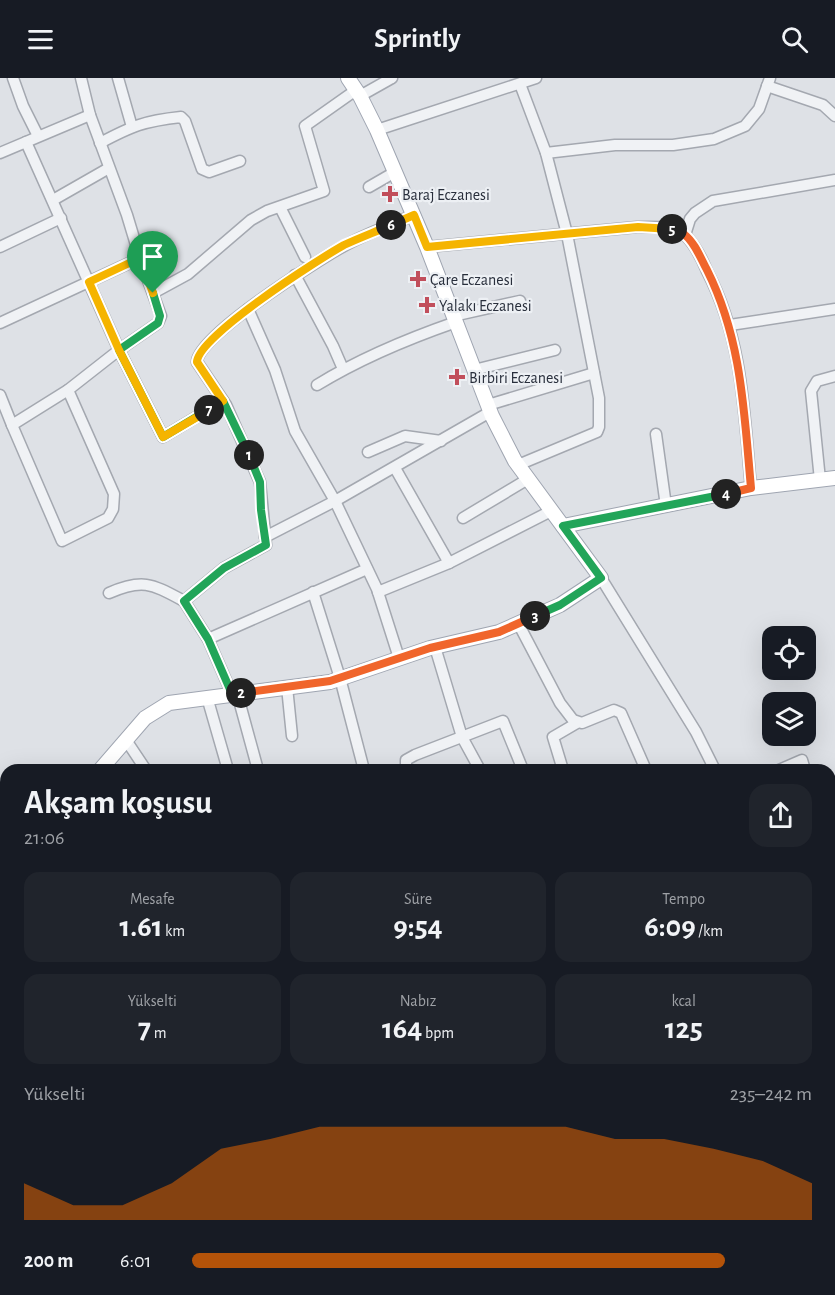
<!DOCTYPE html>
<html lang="tr">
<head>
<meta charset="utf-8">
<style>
	:root { --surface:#171b24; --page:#20242c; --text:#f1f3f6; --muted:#9ea1a6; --accent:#b45309 }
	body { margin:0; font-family:"Alegreya Sans",sans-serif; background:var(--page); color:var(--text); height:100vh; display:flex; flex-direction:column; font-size:22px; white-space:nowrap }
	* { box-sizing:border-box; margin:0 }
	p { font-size:20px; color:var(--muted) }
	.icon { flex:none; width:33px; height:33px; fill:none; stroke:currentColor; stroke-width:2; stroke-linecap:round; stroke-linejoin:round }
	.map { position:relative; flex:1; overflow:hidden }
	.drawer { position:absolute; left:0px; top:686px; width:836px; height:532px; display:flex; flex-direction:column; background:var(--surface); border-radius:18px 18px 0 0; box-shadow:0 6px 24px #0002 }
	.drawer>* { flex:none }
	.tools { position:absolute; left:762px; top:548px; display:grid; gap:12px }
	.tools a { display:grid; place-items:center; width:54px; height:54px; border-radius:12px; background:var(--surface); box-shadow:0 6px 24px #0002; font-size:30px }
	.pin { position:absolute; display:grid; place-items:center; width:51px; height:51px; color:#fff; margin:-62px -26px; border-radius:50% 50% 50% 0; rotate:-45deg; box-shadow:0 0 6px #0007 }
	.pin .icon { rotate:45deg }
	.km { position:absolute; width:30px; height:30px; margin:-15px; border-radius:50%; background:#222; color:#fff; font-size:16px; line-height:30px; text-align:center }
	.round { display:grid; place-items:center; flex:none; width:63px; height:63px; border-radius:18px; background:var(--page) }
	.overview { display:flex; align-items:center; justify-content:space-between; height:102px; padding:0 24px }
	h1 { font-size:33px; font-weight:700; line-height:45px }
	.metrics { display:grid; grid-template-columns:repeat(3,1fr); gap:9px; height:102px; padding:6px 24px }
	.metrics div { display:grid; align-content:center; border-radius:15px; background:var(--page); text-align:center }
	.metrics b { font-size:30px; font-weight:700 }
	.metrics small { font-size:16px; font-weight:400 }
	.metrics p { font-size:16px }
	.chart { height:168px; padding:12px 24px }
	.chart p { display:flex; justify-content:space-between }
	.chart svg { width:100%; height:108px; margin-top:6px; fill:var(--accent); opacity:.7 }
	ul { padding:0 24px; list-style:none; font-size:20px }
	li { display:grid; grid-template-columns:96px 72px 1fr; align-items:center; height:45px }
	li i { height:15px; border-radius:8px; background:var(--accent) }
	header { display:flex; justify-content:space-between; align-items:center; height:78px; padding:0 24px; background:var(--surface); font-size:27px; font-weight:700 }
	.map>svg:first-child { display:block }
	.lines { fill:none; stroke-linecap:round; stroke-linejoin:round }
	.minor-casing { stroke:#a4a8b0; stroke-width:13 }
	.major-casing { stroke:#9fa5b1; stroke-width:16 }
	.minor { stroke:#f0f2f5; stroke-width:10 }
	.major { stroke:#fff; stroke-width:14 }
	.split-1-casing { stroke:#fff; stroke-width:12 }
	.split-2-casing { stroke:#fff; stroke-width:12 }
	.split-3-casing { stroke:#fff; stroke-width:12 }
	.split-4-casing { stroke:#fff; stroke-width:12 }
	.split-5-casing { stroke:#fff; stroke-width:12 }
	.split-6-casing { stroke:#fff; stroke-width:12 }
	.split-7-casing { stroke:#fff; stroke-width:12 }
	.split-8-casing { stroke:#fff; stroke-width:12 }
	.split-1 { stroke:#22a559; stroke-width:8 }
	.split-2 { stroke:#22a559; stroke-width:8 }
	.split-3 { stroke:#f0652b; stroke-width:8 }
	.split-4 { stroke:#22a559; stroke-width:8 }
	.split-5 { stroke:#f0652b; stroke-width:8 }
	.split-6 { stroke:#f5b400; stroke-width:8 }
	.split-7 { stroke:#f5b400; stroke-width:8 }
	.split-8 { stroke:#f5b400; stroke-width:8 }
	.poi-dot { fill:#c14e5b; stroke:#edf0f4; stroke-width:2 }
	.labels { text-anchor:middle; stroke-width:4.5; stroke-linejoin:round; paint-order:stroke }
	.poi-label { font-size:16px; fill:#292f3c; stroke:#edf0f4; text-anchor:start }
</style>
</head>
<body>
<header><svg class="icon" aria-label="menu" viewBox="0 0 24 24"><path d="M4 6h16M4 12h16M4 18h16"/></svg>Sprintly<svg class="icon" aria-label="search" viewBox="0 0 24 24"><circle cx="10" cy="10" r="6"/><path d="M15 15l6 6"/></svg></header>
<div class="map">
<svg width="835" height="1217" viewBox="0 0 835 1217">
	<rect width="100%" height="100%" fill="#dee1e6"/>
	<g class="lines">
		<defs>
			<g id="minor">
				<polyline points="13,0 23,28 38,58"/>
				<polyline points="118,0 132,49"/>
				<polyline points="767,8 823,27 835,38"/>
				<polyline points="360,18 392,0"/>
				<polyline points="377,52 536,0"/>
				<polyline points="26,64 119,272 163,359 223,323"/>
				<path d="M100 65C132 48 144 43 181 39L185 43 202 91 209 94 240 83"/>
				<polyline points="0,75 90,37"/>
				<polyline points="546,75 615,67 673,67 714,61 745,48 759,31 770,0"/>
				<polyline points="369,109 395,94"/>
				<polyline points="53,122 109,90"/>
				<polyline points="280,129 305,179"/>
				<polyline points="685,157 690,141 695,135 713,123 835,102"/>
				<polyline points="0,169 61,140"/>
				<path d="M427 169 637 149C653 149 674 147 686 158 695 167 702 181 707 193 743 262 744 335 751 410"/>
				<polyline points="295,197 333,268 343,291"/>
				<polyline points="153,215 188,196 251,142 267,133 324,113 305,48 356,12"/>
				<polyline points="248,231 275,292 295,353 335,423 377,511 399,580"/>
				<polyline points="453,238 520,223"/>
				<polyline points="0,245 140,180"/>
				<polyline points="730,247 835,231"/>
				<polyline points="474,292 555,272"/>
				<path d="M317 307C361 280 407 261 456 244"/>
				<polyline points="0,317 12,347 68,312 119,272 158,245 161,238 140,180 127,137 90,37 81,0"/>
				<polyline points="488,327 594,295"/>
				<polyline points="12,347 62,463 108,440 113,431 114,416 68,312"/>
				<polyline points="656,356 666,428"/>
				<polyline points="368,374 405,358 441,363"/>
				<polyline points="518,387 597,354 599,349 599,320 567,156 546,75 520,6"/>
				<polyline points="820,402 811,313 817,303 835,298"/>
				<polyline points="463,440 528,401"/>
				<polyline points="265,459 335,423 490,334"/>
				<polyline points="449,485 551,433"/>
				<polyline points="601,500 696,654 715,692"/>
				<polyline points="313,514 340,600 364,692"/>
				<polyline points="378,514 449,485 395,390"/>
				<path d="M109 515C143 500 152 506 184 523L224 490 266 467 260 404 226 327 197 284C197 258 317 183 342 169 365 156 390 147 414 137"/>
				<polyline points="184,523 208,561 232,616"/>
				<polyline points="518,545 560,625 573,642 582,645 614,632 621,635 646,692"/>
				<polyline points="208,561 367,491"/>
				<polyline points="435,569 462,659 480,692"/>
				<polyline points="287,609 292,658"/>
				<polyline points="237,615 258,692"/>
				<polyline points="207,619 228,692"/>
				<polyline points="126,662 146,692"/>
				<polyline points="406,692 406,682 415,677 503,643 523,692"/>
				<polyline points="563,692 553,659 577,645"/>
				<polyline points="779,692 802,682 805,692"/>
				<polyline points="830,836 835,833"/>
				<polyline points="0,857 6,853"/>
				<polyline points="0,892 6,897"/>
				<polyline points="0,913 6,909"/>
				<polyline points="830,913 835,924"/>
				<polyline points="830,939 835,936"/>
				<polyline points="0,979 6,976"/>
				<polyline points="830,1031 831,1030"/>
				<polyline points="0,1044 6,1041"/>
				<polyline points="830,1087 835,1086"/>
				<polyline points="435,1212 437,1217"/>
				<polyline points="519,1212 521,1217"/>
				<polyline points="609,1212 610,1217"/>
				<polyline points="695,1212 696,1217"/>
				<polyline points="728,1212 730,1217"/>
				<polyline points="796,1212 798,1217"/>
				<polyline points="89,1217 97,1212"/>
			</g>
			<g id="major">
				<polyline points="563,448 751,410 835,400"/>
				<polyline points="100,692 145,640 169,625 330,604 430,570 499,554 560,527 601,500 515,383 492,338 427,169 377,52 360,18 348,0"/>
				<polyline points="0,772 6,769"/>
			</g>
		</defs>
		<use href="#minor" class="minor-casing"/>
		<use href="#major" class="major-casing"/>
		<use href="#minor" class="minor"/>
		<use href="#major" class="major"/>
	</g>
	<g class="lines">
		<defs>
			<polyline id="split-1" points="153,215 160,238 158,245 119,272 163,359 223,323 249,377"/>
			<polyline id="split-2" points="241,615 232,616 208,561 184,523 224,490 266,467 261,432 260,404 249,377"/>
			<polyline id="split-3" points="241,615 330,603 430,570 499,554 535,538"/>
			<polyline id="split-4" points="535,538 560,527 601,500 563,448 726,416"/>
			<path id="split-5" d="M672 151C676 153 682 154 685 157 695 165 701 181 707 192 742 262 744 334 751 410L726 416"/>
			<polyline id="split-6" points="391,147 414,137 427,169 638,149 672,151"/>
			<path id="split-7" d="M209 332 223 323 197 284C197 259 319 181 344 167 359 160 375 154 391 147"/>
			<polyline id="split-8" points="153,215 140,180 89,204 119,272 163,359 209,332"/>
		</defs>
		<use href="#split-1" class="split-1-casing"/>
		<use href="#split-2" class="split-2-casing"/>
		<use href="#split-3" class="split-3-casing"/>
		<use href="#split-4" class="split-4-casing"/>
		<use href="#split-5" class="split-5-casing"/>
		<use href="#split-6" class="split-6-casing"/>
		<use href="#split-7" class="split-7-casing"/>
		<use href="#split-8" class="split-8-casing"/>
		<use href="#split-1" class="split-1"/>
		<use href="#split-2" class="split-2"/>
		<use href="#split-3" class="split-3"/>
		<use href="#split-4" class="split-4"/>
		<use href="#split-5" class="split-5"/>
		<use href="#split-6" class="split-6"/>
		<use href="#split-7" class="split-7"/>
		<use href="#split-8" class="split-8"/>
	</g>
	<g class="poi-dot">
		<path d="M387 107h6v6h6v6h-6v6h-6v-6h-6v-6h6z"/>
		<path d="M415 192h6v6h6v6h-6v6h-6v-6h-6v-6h6z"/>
		<path d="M424 218h6v6h6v6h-6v6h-6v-6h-6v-6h6z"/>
		<path d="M454 290h6v6h6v6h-6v6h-6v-6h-6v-6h6z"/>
	</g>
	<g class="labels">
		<g class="poi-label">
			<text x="402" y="122">Baraj Eczanesi</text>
			<text x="430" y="207">Çare Eczanesi</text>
			<text x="439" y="233">Yalakı Eczanesi</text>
			<text x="469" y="305">Birbiri Eczanesi</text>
		</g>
	</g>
</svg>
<div class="tools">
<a><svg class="icon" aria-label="locate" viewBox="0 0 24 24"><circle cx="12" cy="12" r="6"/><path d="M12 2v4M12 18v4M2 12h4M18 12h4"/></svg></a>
<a><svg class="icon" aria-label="layers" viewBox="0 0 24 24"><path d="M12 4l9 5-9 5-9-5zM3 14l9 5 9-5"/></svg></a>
</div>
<div class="pin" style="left:153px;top:215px;background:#1e9e55"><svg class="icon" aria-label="arrive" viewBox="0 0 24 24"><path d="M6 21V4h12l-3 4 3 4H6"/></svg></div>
<b class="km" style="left:249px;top:377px">1</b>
<b class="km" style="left:241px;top:615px">2</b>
<b class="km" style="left:535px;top:538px">3</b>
<b class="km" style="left:726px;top:416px">4</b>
<b class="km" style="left:672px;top:151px">5</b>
<b class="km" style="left:391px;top:147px">6</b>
<b class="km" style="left:209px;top:332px">7</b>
<section class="drawer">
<div class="overview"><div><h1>Akşam koşusu</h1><p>21:06</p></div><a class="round"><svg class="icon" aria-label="share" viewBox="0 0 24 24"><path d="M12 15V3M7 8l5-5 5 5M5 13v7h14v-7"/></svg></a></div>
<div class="metrics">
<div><p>Mesafe</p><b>1.61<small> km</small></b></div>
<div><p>Süre</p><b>9:54</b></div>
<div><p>Tempo</p><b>6:09<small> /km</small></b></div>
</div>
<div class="metrics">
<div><p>Yükselti</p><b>7<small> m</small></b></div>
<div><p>Nabız</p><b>164<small> bpm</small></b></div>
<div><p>kcal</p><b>125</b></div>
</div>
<div class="chart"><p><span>Yükselti</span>235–242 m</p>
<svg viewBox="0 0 160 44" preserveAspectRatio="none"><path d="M0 44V29L10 38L20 38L30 29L40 15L50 11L60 6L70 6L80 6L90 6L100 6L110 6L120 11L130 11L140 15L150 20L160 29V44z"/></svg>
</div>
<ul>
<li><b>200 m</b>6:01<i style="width:86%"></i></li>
</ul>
</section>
</div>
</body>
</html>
